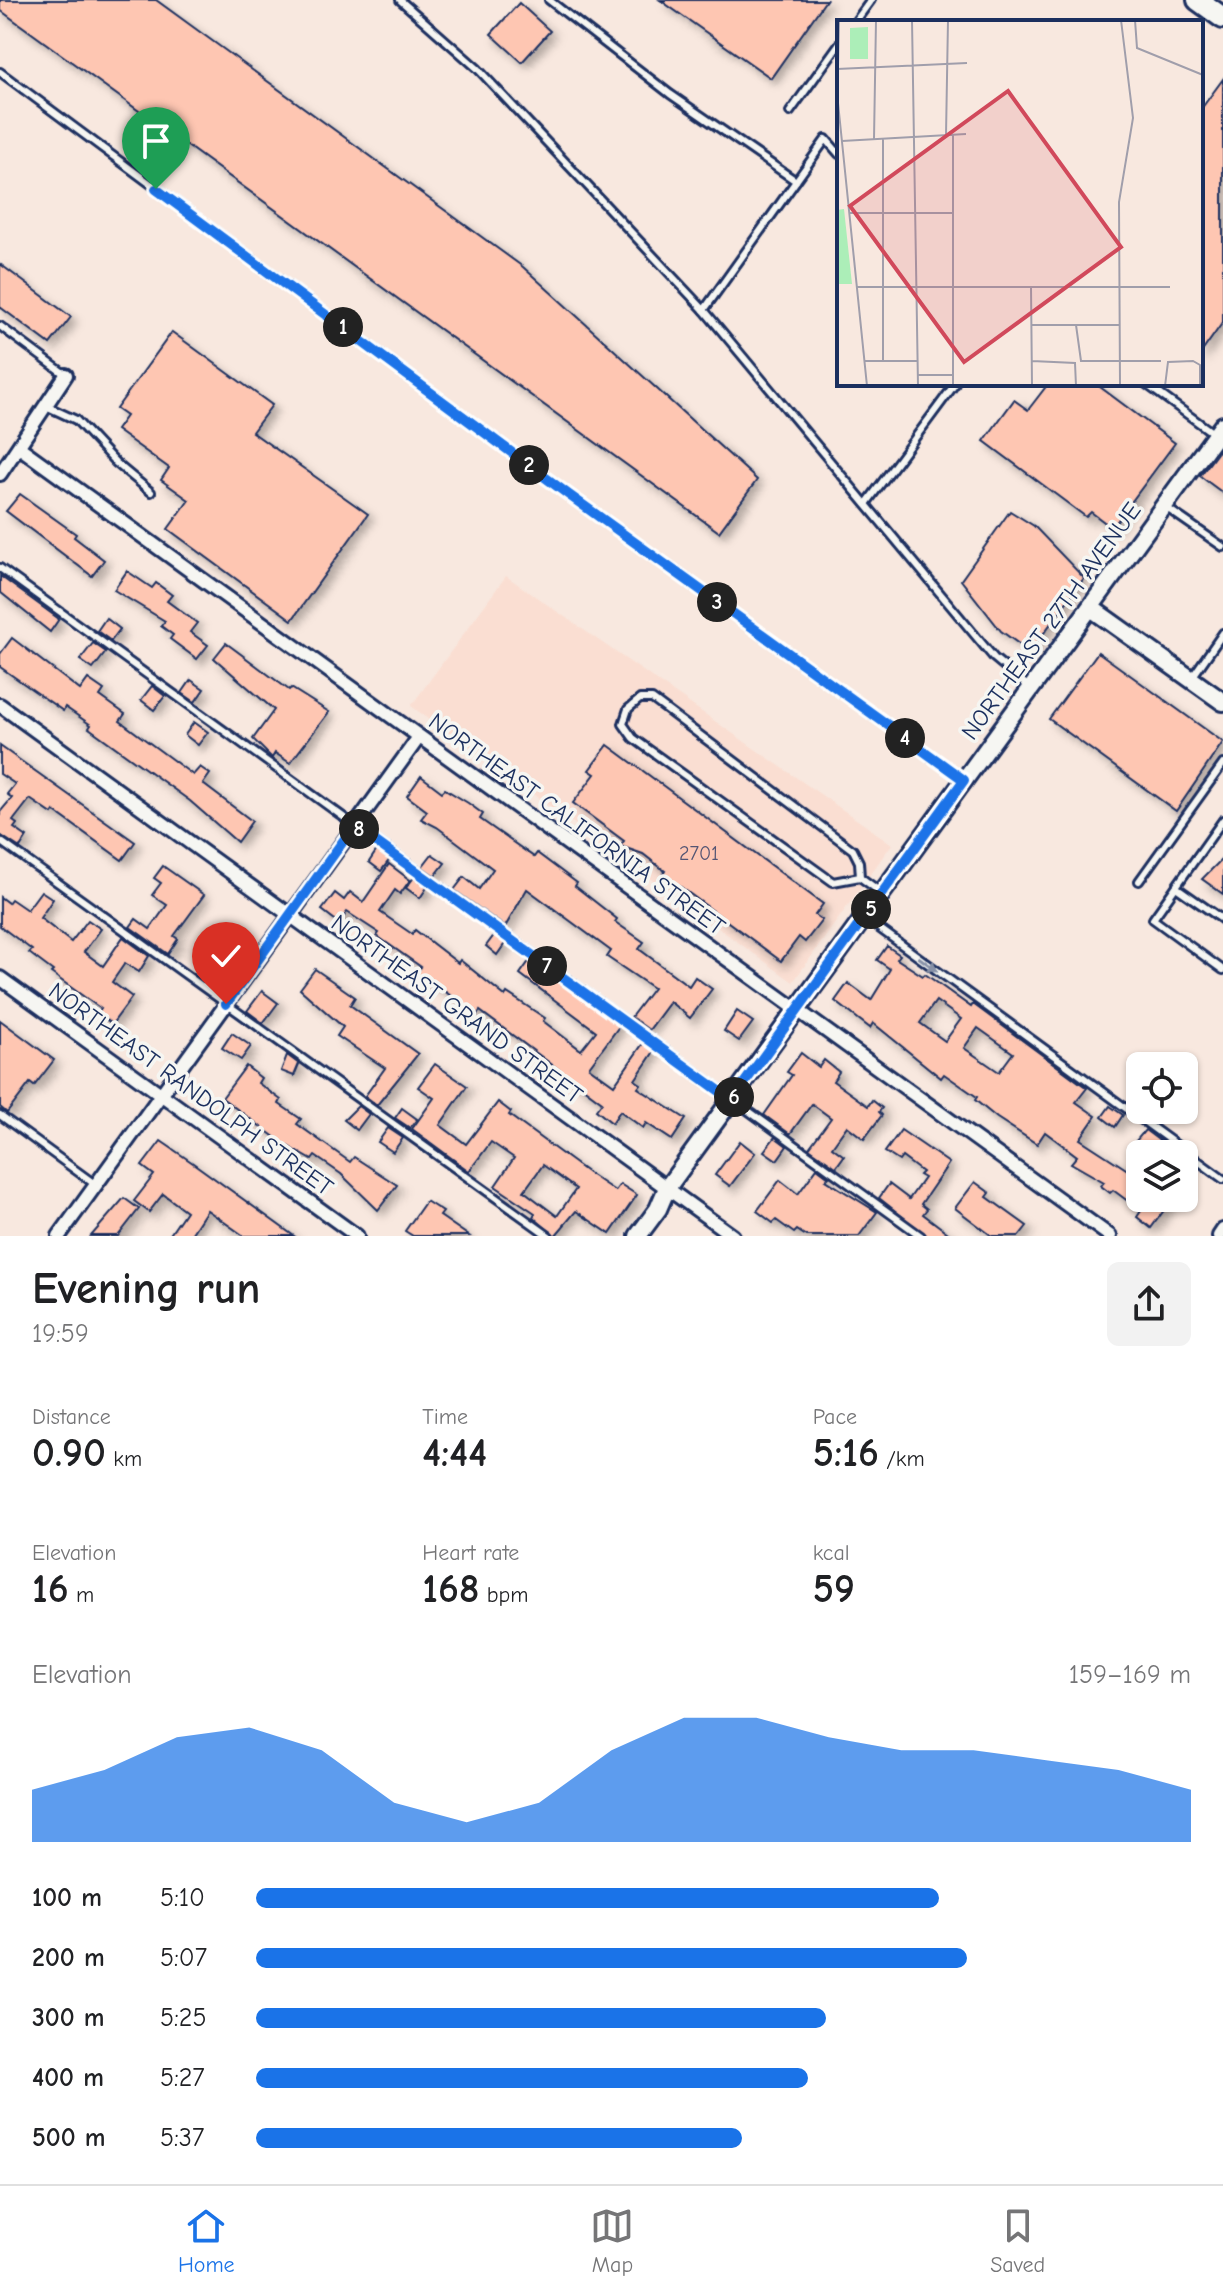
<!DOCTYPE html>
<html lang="en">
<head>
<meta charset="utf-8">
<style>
	:root { --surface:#fff; --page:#f2f2f2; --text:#202124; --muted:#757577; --line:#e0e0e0; --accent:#1a73e8 }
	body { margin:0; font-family:"Comic Neue",sans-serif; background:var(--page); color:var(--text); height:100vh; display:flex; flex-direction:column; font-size:30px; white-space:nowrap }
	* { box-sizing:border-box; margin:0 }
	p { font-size:26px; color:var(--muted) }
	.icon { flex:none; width:44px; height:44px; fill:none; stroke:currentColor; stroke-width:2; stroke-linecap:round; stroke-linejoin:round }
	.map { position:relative; height:1236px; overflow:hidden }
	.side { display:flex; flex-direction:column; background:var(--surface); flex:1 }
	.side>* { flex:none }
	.controls { position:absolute; left:1126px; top:1052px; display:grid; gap:16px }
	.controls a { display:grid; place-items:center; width:72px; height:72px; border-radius:12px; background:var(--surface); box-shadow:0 2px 6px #0004; font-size:40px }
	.pin { position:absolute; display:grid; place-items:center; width:68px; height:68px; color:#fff; margin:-82px -34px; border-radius:50% 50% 50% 0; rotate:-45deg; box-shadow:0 0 8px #0007 }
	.pin .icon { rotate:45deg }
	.km { position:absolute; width:40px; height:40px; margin:-20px; border-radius:50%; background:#222; color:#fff; font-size:22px; line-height:40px; text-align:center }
	.round { display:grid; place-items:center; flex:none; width:84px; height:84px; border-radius:12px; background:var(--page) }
	.headline { display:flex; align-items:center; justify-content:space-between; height:136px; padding:0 32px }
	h1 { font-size:44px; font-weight:600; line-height:60px }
	.stats { display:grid; grid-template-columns:repeat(3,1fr); gap:12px; height:136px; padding:8px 32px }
	.stats div { display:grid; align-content:center }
	.stats b { font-size:40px; font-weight:600 }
	.stats small { font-size:22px; font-weight:400 }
	.stats p { font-size:22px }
	.chart { height:224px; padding:16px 32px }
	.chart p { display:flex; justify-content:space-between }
	.chart svg { width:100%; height:144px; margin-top:8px; fill:var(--accent); opacity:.7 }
	ul { padding:0 32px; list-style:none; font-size:26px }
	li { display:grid; grid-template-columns:128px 96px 1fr; align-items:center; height:60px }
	li i { height:20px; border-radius:10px; background:var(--accent) }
	.tabs { display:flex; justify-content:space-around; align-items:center; height:112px; border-top:2px solid var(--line); background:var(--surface); font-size:22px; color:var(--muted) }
	.tabs a { display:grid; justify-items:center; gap:4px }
	.tabs .current { color:var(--accent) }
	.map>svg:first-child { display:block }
	.built { fill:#faded2 }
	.building { fill:#fec6b2; stroke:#1b2f5e; stroke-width:2; fill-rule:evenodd; filter:url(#shadow) }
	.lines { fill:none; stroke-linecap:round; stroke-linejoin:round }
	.service-casing { stroke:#1b2f5e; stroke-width:12 }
	.minor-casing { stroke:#1b2f5e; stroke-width:18 }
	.tertiary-casing { stroke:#1b2f5e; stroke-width:22 }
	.primary-casing { stroke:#1b2f5e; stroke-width:26 }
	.service { stroke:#f6f6f2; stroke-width:6 }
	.minor { stroke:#f6f6f2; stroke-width:12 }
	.tertiary { stroke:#f6f6f2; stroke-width:16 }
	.primary { stroke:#f6f6f2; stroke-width:20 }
	.oneway { fill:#8892a8 }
	.route-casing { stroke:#fff; stroke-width:16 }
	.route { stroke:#1a73e8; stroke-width:10 }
	.labels { text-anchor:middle; stroke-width:7; stroke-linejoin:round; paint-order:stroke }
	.number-label { font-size:20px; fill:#545573 }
	.street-label { font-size:24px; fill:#1b2f5e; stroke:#f6f6f2 }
	.inset-road { fill:none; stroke:#a09eab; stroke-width:2 }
	.view { fill:#d1495b; fill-opacity:0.15; stroke:#d1495b; stroke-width:4 }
	.inset-edge { fill:none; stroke:#1b2f5e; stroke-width:4 }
</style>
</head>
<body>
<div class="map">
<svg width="1223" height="1236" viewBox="0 0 1223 1236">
	<defs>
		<filter id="shadow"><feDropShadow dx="5.5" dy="5.5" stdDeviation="4" flood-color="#0004"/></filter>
	</defs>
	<rect width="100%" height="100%" fill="#f8e8df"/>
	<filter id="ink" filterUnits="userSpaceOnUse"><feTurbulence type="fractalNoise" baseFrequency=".0125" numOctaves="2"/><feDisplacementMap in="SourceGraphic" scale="16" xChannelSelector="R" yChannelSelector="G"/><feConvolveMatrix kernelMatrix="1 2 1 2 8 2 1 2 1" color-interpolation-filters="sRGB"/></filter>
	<g filter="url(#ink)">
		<polygon class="built" points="506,576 892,844 793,982 411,706"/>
		<g class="building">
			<polygon points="0,0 156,0 523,267 757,480 719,532 0,10"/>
			<polygon points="660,0 826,0 771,78"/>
			<polygon points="519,3 550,31 522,62 491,34"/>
			<polygon points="1223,79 1223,322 1201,353 1201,109"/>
			<polygon points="0,264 71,317 50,344 0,307"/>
			<polygon points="172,332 272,405 252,432 368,514 292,620 168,529 189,500 161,480 169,468 116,430 126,416 116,409"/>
			<polygon points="1048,384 1096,384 1175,443 1112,528 1091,512 1086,517 984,441 1014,400 1028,410"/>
			<polygon points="1223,445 1223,493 1200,476"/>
			<polygon points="20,494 76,534 74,537 104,560 92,576 6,511"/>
			<polygon points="1010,511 1034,526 1084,578 1030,652 1001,631 961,580"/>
			<polygon points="127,571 152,588 156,583 172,595 167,601 197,623 190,632 208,645 197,659 170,639 173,635 161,626 165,621 114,590"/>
			<polygon points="0,576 59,619 50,632 0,592"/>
			<polygon points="106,618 120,629 111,641 97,631"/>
			<polygon points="12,638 80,690 88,679 104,690 100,696 125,714 120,721 193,775 200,767 210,774 203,784 252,821 237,842 190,801 89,728 91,725 65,707 63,711 0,667 0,654"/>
			<polygon points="93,643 106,652 93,669 80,660"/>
			<polygon points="226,643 289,690 291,688 329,712 290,763 275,753 272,758 253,739 274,710 214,658"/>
			<polygon points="1098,652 1223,742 1176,811 1049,719"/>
			<polygon points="191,680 204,689 195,702 182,693"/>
			<polygon points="152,686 165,696 154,710 141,700"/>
			<polygon points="194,722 208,732 198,745 185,735"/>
			<polygon points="608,745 823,904 815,915 822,920 805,942 799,937 781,961 663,874 665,871 643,854 620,846 624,841 573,803 595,774 589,770"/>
			<polygon points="0,746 135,842 122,860 54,811 52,814 30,799 13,821 17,824 14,828 27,837 20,848 0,835 0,812 12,798 7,794 15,784 0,774"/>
			<polygon points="421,776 442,792 445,789 468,803 483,814 480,819 534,857 537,853 577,883 575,886 617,919 615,922 644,942 639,949 689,986 695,977 712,989 690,1018 670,1002 649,1030 631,1017 653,988 607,957 611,951 527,889 505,927 454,890 464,877 479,889 493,869 437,827 421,819 427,811 407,796"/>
			<polygon points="377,850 390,859 381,871 369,862"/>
			<polygon points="432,854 445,863 435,876 422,867"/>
			<polygon points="1223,858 1223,894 1202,879"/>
			<polygon points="389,864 410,880 400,894 395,890 380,912 412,934 415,930 458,963 460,960 505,996 507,993 545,1018 543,1021 581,1050 596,1031 520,974 530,960 620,1025 589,1067 614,1085 644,1042 655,1050 635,1080 641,1084 638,1088 686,1119 672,1140 646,1123 643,1128 620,1111 612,1123 596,1110 602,1102 480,1011 477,1015 432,982 430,985 415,974 421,967 377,936 379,933 347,912 339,923 322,910 335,893 344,900 350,892 363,902"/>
			<polygon points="163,866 204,895 174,936 178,939 168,954 130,927 136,919 150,929 167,905 152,895 161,883 154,878"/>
			<polygon points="415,876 428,886 420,898 406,888"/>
			<polygon points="41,891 53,899 40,918 71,942 88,920 101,929 84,952 103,966 123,937 149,956 139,972 125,963 112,982 132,997 112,1024 98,1013 101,1009 51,973 53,971 29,953 32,950 0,926 0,897 8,903 11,899 27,910"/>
			<polygon points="495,934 506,942 497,955 486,946"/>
			<path d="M887 946 900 955 897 959 923 976 925 974 971 1007 973 1004 1087 1088 1076 1102 1096 1116 1080 1139 1140 1178V1198H1173L1151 1228 1137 1217 1141 1211 1113 1190 1110 1193 1101 1186 1104 1182 1071 1163 1077 1156 1045 1132 1037 1144 997 1118 975 1100 977 1097 944 1074 941 1078 873 1023 870 1028 835 1001 848 983 871 1000 890 969 877 960ZM936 1001 961 1019 945 1041 920 1023ZM978 1028 1013 1053 999 1072 964 1048Z"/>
			<polygon points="315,969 355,997 350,1005 418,1054 377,1105 365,1096 385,1068 337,1036 343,1027 300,989"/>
			<polygon points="262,991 278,1003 263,1023 247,1011"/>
			<polygon points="737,1011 753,1022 739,1041 724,1031"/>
			<polygon points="0,1020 54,1060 34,1086 30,1083 7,1113 0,1107"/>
			<polygon points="232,1033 251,1046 241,1060 222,1048"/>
			<polygon points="801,1053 819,1067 824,1060 839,1072 833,1081 865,1104 868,1106 872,1100 882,1108 879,1112 882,1115 864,1139 847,1126 832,1147 844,1156 836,1167 809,1148 831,1118 812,1104 790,1134 764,1115 792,1075 787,1072"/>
			<polygon points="287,1055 299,1064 294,1076 281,1071"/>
			<path d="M435 1064 467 1086 440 1125 466 1144 498 1102 511 1112 509 1115 588 1173 615 1191 620 1184 637 1195 610 1234 576 1211 555 1236 533 1217 535 1213 495 1186 514 1158 491 1142 469 1171 412 1129 434 1098 418 1087ZM543 1165 576 1189 557 1216 524 1191Z"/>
			<polygon points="246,1066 261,1078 258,1083 281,1100 279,1104 301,1119 297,1124 350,1162 354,1157 397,1185 378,1210 341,1174 315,1156 312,1160 284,1144 222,1098"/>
			<polygon points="358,1106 369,1114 357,1130 344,1120"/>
			<polygon points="1110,1106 1123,1115 1115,1127 1102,1117"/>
			<polygon points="402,1108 417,1119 410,1128 395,1118"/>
			<polygon points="388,1128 403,1138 393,1152 378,1142"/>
			<polygon points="901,1130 949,1163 921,1204 927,1209 923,1214 952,1236 927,1236 879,1198 889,1184 909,1199 924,1178 919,1175 922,1172 902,1157 899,1161 885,1152"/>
			<polygon points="1145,1130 1177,1154 1152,1154 1135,1142"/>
			<polygon points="775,1137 787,1146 777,1160 764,1151"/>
			<polygon points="161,1141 193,1163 294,1236 244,1236 207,1210 190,1236 169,1236 186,1211 163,1194 149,1212 134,1201 154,1175 142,1166"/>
			<polygon points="740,1141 755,1153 730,1186 715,1175"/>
			<polygon points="817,1168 829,1177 826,1180 877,1212 859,1236 806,1236 797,1230 794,1233 776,1220 773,1223 757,1211 780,1180 798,1194"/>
			<polygon points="975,1182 990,1193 987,1197 1027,1226 1019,1236 992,1236 955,1208"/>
			<polygon points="124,1198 139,1209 118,1236 91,1236"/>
			<polygon points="426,1201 443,1212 440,1216 469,1236 413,1236 405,1231"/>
		</g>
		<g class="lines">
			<defs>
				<g id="service">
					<polyline points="400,0 478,69 704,310 994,658 1029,687"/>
					<polyline points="549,0 670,94 796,181"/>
					<polyline points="855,22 871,0"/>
					<polyline points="0,72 569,495 961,778"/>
					<polyline points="790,112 839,44"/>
					<polyline points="704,310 826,139 839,154"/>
					<polyline points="0,326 66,375"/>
					<polyline points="1146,384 1213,433"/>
					<polyline points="46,406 76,420 116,463 151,492"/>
					<polyline points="866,504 955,384"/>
					<polyline points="1164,506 1223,547"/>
					<polyline points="0,568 921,1236"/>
					<polyline points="1191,679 1223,633"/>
					<polygon points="640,699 652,699 853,850 859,862 860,877 833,882 633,738 623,724 628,709"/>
					<polyline points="1223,820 1153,919 1223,970"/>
					<polyline points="0,841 549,1236"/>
					<polyline points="860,877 879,891"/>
					<polyline points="1139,881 1223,764"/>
					<polyline points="1176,887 1223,920"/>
					<polyline points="865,918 1223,1179"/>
					<polyline points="0,1115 96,1185"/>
				</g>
				<g id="minor">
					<polyline points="19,447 1110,1236"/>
					<polyline points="0,474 66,375"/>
					<polyline points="0,705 733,1236"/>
					<polyline points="0,978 357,1236"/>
					<polyline points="59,1236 419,737"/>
					<polyline points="1219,1236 1223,1230"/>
				</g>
				<g id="tertiary">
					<polyline points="1091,608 1223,702"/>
					<polyline points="638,1236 658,1209 667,1188 1223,425"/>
				</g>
				<polyline id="primary" points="1198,0 1223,18"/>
			</defs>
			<use href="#service" class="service-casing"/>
			<use href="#minor" class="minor-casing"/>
			<use href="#tertiary" class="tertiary-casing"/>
			<use href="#primary" class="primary-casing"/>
			<use href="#service" class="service"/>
			<use href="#minor" class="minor"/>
			<use href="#tertiary" class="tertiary"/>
			<use href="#primary" class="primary"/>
		</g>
		<defs><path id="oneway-solid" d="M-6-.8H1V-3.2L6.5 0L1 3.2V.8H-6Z" transform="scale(2)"/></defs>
		<use class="oneway" href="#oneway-solid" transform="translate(928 964) rotate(36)"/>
	</g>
	<g class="lines" filter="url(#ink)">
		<defs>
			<polyline id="route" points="156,189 569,495 964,780 732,1100 354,826 226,1004"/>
		</defs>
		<use href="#route" class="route-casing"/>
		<use href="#route" class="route"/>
	</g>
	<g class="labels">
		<g class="number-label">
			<text x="699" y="860">2701</text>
		</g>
		<g class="street-label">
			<text transform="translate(1051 621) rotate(-54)" y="8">NORTHEAST 27TH AVENUE</text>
			<text transform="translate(577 824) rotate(36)" y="8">NORTHEAST CALIFORNIA STREET</text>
			<text transform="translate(457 1009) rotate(36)" y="8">NORTHEAST GRAND STREET</text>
			<text transform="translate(191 1089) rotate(36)" y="8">NORTHEAST RANDOLPH STREET</text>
		</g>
	</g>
	<g transform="translate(837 20)">
		<rect width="366" height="366" fill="#f8e8df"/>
		<path d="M31 7V39H13V8ZM7 189 15 264H0V190Z" fill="#aceeb8"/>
		<path class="inset-road" d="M75 0 81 366M298 0 300 28 366 55M1 48 2 0M0 49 130 43M0 73 30 366M109 115 111 0M116 115V366M46 118V341M37 119 39 0M5 121 129 114M12 193H116M19 267H333M194 267 195 366M195 305H282M239 305 244 341H324M27 341H81M195 341 238 343 239 366M81 355H115M283 366 282 182 296 98 284 0M328 366 331 342 356 341 363 345V366"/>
		<path class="view" d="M171 71 284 227 127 342 13 186Z"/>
		<rect width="366" height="366" class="inset-edge"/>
	</g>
</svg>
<div class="controls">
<a><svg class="icon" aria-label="locate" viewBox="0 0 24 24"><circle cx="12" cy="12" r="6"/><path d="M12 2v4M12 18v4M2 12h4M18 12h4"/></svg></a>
<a><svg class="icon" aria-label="layers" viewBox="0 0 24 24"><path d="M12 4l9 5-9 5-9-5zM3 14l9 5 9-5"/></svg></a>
</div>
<div class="pin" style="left:156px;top:189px;background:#1e9e55"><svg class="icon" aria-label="arrive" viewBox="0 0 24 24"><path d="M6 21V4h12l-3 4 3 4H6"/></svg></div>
<div class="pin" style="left:226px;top:1004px;background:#d93025"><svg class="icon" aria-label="check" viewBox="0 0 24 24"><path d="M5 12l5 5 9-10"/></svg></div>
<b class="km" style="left:343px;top:327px">1</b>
<b class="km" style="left:529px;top:465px">2</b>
<b class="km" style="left:717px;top:602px">3</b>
<b class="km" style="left:905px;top:738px">4</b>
<b class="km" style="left:871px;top:909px">5</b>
<b class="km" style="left:734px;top:1097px">6</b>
<b class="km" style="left:547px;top:966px">7</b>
<b class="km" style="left:359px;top:829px">8</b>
</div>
<section class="side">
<div class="headline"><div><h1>Evening run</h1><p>19:59</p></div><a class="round"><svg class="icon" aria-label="share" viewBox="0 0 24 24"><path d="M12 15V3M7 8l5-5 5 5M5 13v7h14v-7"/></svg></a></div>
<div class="stats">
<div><p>Distance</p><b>0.90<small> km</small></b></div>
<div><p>Time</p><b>4:44</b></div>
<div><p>Pace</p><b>5:16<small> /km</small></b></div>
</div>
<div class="stats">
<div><p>Elevation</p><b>16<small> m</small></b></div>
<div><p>Heart rate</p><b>168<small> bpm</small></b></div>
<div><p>kcal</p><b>59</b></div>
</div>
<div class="chart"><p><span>Elevation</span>159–169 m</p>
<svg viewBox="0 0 160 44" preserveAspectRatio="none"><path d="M0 44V28L10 22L20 12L30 9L40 16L50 32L60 38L70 32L80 16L90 6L100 6L110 12L120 16L130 16L140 19L150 22L160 28V44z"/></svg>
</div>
<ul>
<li><b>100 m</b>5:10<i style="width:73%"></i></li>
<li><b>200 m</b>5:07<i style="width:76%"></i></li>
<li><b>300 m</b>5:25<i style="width:61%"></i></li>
<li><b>400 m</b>5:27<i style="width:59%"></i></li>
<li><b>500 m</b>5:37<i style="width:52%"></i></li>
</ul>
</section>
<nav class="tabs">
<a class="current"><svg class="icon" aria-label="home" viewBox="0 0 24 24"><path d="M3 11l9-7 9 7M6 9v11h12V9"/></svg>Home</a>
<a><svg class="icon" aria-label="map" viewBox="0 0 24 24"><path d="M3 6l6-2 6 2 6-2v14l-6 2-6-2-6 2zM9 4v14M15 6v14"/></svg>Map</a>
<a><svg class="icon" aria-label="saved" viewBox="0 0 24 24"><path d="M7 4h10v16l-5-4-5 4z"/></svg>Saved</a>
</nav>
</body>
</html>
